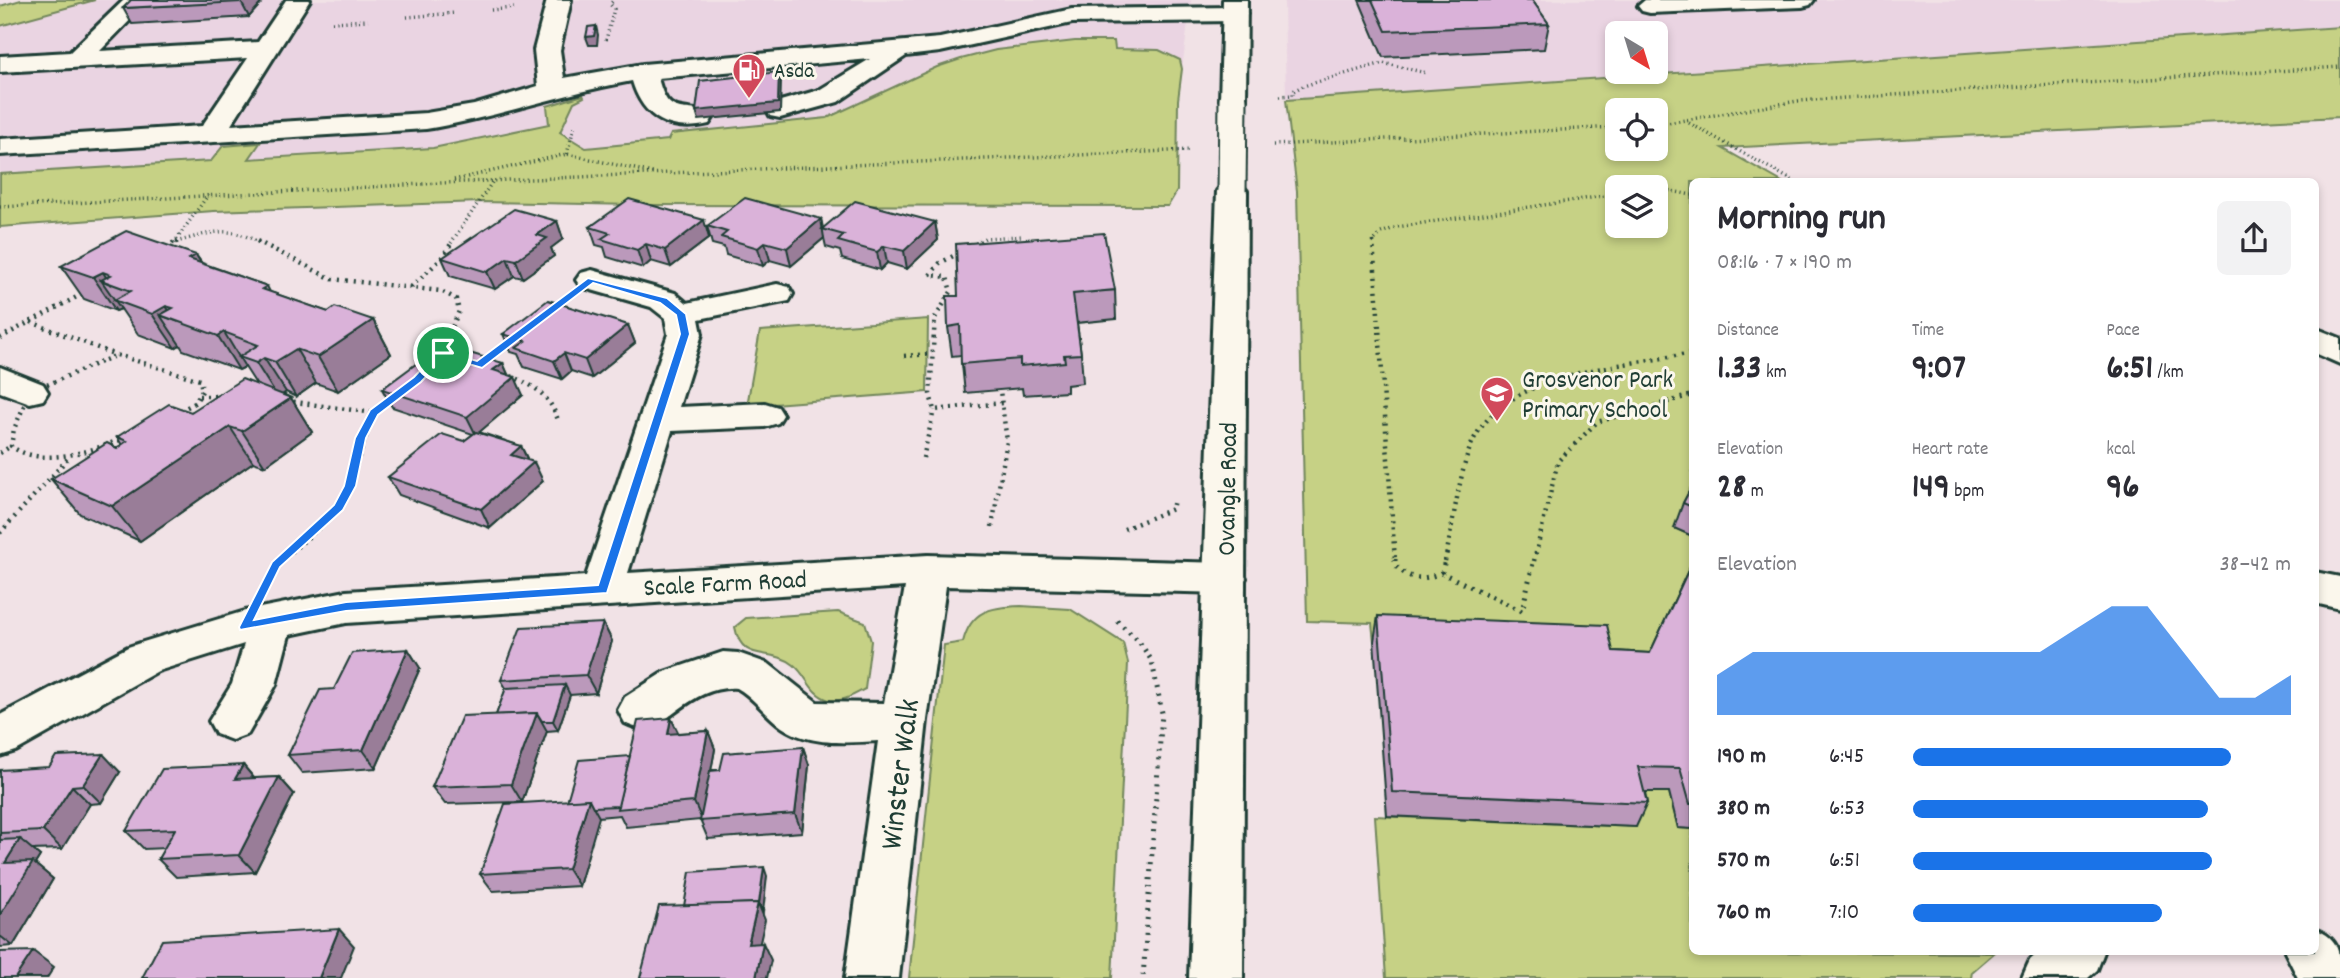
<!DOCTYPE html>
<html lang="en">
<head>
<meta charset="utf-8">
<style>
	:root { --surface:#fff; --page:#f2f2f3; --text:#2b2b33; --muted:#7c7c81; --accent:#1a73e8 }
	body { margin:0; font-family:Dekko,sans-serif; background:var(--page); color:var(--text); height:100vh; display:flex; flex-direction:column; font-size:26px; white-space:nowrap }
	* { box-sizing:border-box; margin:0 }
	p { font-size:23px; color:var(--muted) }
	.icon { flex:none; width:38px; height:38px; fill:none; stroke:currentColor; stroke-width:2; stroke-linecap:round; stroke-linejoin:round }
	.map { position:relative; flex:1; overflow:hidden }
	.drawer { position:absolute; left:1689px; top:178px; width:630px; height:777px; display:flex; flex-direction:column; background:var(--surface); border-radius:10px; box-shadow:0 4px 10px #0003 }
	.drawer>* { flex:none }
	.needle { width:46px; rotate:142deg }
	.fabs { position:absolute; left:1605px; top:21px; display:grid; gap:14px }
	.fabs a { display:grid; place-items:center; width:63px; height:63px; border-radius:10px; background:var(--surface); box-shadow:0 4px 10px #0003; font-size:35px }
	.pin { position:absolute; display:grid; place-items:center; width:60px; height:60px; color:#fff; margin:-30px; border:4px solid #fff; border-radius:50%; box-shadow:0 2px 7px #0007 }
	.round { display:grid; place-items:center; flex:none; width:74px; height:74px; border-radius:10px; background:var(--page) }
	.head { display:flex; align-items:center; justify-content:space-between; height:119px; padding:0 28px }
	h1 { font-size:38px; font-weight:700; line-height:52px }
	.metrics { display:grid; grid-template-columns:repeat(3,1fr); gap:10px; height:119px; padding:7px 28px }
	.metrics div { display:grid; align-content:center }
	.metrics b { font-size:35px; font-weight:700 }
	.metrics small { font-size:19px; font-weight:400 }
	.metrics p { font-size:19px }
	.chart { height:196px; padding:14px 28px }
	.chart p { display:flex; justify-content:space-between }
	.chart svg { width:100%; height:126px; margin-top:7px; fill:var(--accent); opacity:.7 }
	ul { padding:0 28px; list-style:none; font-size:23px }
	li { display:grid; grid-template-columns:112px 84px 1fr; align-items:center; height:52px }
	li i { height:18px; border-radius:9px; background:var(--accent) }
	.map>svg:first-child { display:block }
	.built { fill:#ead4e2; fill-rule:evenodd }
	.green { fill:#c6d185; stroke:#72875c; stroke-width:2; fill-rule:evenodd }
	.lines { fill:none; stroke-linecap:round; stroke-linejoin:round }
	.minor-casing { stroke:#1f3d34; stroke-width:6 }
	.major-casing { stroke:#1f3d34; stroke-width:6 }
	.path-far2 { stroke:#1f3d34; stroke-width:3.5; stroke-dasharray:1 3.5; stroke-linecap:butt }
	.path-far1 { stroke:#1f3d34; stroke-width:4.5; stroke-dasharray:2 5; stroke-linecap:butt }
	.path { stroke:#1f3d34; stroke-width:5; stroke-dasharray:2 6; stroke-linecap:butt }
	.minor { fill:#fbf7ec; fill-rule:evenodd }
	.major { fill:#fbf7ec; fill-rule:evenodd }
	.major-bridge-casing { stroke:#1f3d34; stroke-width:31; stroke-linecap:butt }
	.major-bridge { stroke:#fbf7ec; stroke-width:27 }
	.wall { fill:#b9b; stroke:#1f3d34; stroke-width:2 }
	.shaded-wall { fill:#997d98; stroke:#1f3d34; stroke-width:2 }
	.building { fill:#dab2d9; stroke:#1f3d34; stroke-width:2 }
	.route { fill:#1a73e8; stroke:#fff; stroke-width:2; fill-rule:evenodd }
	.labels { text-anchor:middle; stroke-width:6; stroke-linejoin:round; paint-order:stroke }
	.far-poi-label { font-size:21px; fill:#1f3d34; stroke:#fbf7ec; text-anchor:start }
	.poi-label { font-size:26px; fill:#1f3d34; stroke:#fbf7ec; text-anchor:start }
	.street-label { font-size:26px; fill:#1f3d34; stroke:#fbf7ec }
	.near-street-label { font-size:32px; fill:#1f3d34; stroke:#fbf7ec }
</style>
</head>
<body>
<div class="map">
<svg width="2340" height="978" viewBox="0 0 2340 978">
	<rect width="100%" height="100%" fill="#f1e2e6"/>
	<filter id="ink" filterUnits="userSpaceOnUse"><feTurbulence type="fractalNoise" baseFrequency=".0143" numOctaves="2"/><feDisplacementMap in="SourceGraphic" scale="14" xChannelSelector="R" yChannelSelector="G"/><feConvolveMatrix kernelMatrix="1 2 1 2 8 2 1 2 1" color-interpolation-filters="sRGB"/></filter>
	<g filter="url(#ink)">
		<g class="built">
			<polygon points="95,0 1191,0 1178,100 1006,107 586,148 560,132 467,146 0,174 0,26"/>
			<path d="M1284 0H2340V27L1286 100ZM1617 33H1656V72H1617Z"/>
		</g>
		<g class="green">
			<polygon points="21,0 95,0 0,26 0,6"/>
			<path d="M2340 27V117L1722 148 1782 182H1692V492L1674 528 1692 536V565L1640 678 1374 641 1372 623 1307 621 1297 191 1286 100ZM1617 110H1656V149H1617ZM1617 187H1656V226H1617Z"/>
			<polygon points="1075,41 1114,41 1115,49 1159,50 1180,60 1182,69 1178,100 1177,191 1168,206 635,205 481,202 214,211 0,227 0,174 211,161 223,146 260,143 249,159 433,148 549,124 547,106 583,95 584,97 574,102 560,132 586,148 668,140 671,134 827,118 937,67 961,59 996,50"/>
			<polygon points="928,319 927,392 747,406 760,331"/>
			<path d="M1021 606 1070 609 1123 643 1128 663 1112 978H909L944 645 963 642C971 610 991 607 1021 606Z"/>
			<path d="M838 612 865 622 871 641 865 689C854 695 841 703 829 700 810 694 808 677 794 665 770 646 742 665 735 627L746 618Z"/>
			<polygon points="1628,791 1669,792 1678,828 1692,829 1692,952 1994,953 1972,972 1971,978 1386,978 1375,816 1636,827"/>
		</g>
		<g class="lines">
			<defs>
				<g id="minor">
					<path d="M124 0H157L153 5 142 8 100 51 258 42 286 0H310L231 125 426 113 474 105 538 86 534 50 547 0H571L560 50 564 78 643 64 940 38 1072 9 1235 7 1243 9 1247 14 1243 19 1235 21 1072 23 940 52 906 56 838 102 780 118 770 116 767 110 770 104 819 90 870 59 658 78C668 116 678 105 709 112L713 118 709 124C671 133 643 119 632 81 562 93 496 118 426 129L0 155V139L202 126 248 58 0 72V56L70 52Z"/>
					<polygon points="1814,0 1810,5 1802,7 1650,13 1642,11 1638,6 1645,0"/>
					<path d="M592 270 675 293 687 303 777 284 789 287 793 294 789 301 699 319 702 334 679 407 765 403 778 407 783 415 778 423 765 427 672 431 628 573 928 555 1225 563 1240 567 1246 578 1240 589 1225 593 946 586 927 720 899 978H845L878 741C846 743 805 746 778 724 763 712 753 697 737 688 690 685 669 729 641 728 636 728 629 725 625 723L618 710 625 697 664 672 723 652 738 653 769 664 817 702 884 703 905 587 346 623 289 635 276 685 248 734 232 740 216 734 209 721 232 684 244 644 158 671 16 751 0 756V715L128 647 143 642 245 611 346 591 586 576 668 334 665 318 651 307 581 287 576 280 581 273Z"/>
					<polygon points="2315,328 2340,338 2340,364 2315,353"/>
					<polygon points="0,367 43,384 48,392 43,400 30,403 0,392"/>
					<polygon points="2315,572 2340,577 2340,609 2315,603"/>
					<path d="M2315 929C2340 939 2340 953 2340 978H2298L2285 952H2315Z"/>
					<polygon points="2039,952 2104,952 2097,970 2088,978 2022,978 2030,960"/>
				</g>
				<g id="major">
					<polygon points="1223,0 1247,0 1246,100 1242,106 1224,106 1220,100"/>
					<polygon points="1232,182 1242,185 1247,191 1243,978 1189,978 1217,191 1222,185"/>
				</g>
			</defs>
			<use href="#minor" class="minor-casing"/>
			<use href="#major" class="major-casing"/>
			<g class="path-far2">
				<polyline points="491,10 514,8"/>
				<polyline points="407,17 456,13"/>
				<polyline points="332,22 368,20"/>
				<polyline points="606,40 614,9 610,4 614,0"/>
				<polyline points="1280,96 1293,95 1293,91 1303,86 1383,63 1427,73"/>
				<polyline points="1689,123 1795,182"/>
				<polyline points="1656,125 1798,101 2340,67"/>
				<polyline points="1273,145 1617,127"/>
				<polyline points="567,154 575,124"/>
				<polyline points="454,180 567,154 653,173"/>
				<polyline points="1656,188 1692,195"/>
				<polyline points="0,207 442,183 1191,150"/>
				<path d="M176 242C211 233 226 224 260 243"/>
				<polyline points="174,243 208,195"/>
				<polyline points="451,243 493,181"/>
				<polyline points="976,243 985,238 1022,236"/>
				<polyline points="1372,243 1381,233 1397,227 1617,194"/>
			</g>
			<g class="path-far1">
				<polyline points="257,241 332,279 441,291 456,299 459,311 439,357"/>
				<polyline points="1373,241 1395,561"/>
				<polyline points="176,242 179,241"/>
				<polyline points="973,245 979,241"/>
				<polyline points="166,247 176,241"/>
				<polyline points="959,253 940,263 930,275 947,277 951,292 935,318 930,394 934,410 1002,403"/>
				<polyline points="411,287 440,260 453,241"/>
				<polyline points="31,322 116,355"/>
				<polyline points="0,338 86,292"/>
				<polyline points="443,353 460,359"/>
				<path d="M117 355 200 380 202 391 195 403C153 425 56 480 11 446L14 429 30 392Z"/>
				<polyline points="904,356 932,354"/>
				<polyline points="484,361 510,341"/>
				<path d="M511 376C534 385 550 396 558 420"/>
				<polyline points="199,396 219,396"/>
				<polyline points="374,413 393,398"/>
				<polyline points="0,453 11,446"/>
				<polyline points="923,458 934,410"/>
				<polyline points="992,527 1007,441 1000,391"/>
				<polyline points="1124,529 1172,509 1174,500"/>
				<polyline points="0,533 70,456"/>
				<polyline points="281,561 329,519 345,497 374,413 288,401"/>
				<path d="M1445 561C1452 530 1460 467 1473 441 1508 370 1621 367 1692 353"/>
				<polyline points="1534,561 1558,461 1597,422 1692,395"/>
			</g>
			<g class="path">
				<path d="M1395 559V565C1410 581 1422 580 1442 573L1522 611 1534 559"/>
				<polyline points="1442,573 1445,559"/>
				<polyline points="270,577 283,559"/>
				<polyline points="1117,621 1138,640 1152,661 1162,713 1143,978"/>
			</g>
			<use href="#minor" class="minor"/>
			<use href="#major" class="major"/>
			<defs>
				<polyline id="major-bridge" points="1232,191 1233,100"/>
			</defs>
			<use href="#major-bridge" class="major-bridge-casing"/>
			<use href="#major-bridge" class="major-bridge"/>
		</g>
		<g class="wall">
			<polygon points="264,0 249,17 132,24 123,8"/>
			<polygon points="1359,0 1532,0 1549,24 1544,49 1383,57"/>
			<polygon points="821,219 823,228 935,222 938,240 907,269 887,263 880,270 842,259 840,251 826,247 824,238 791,266 770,260 763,266 726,255 724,247 712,244 707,226"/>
			<polygon points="557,221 563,239 551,248 554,256 523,278 514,276 495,289 450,276 442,258"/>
			<polygon points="590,227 709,238 671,267 651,261 643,268 607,257 604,247 596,245"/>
			<polygon points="196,255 202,263 267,286 270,292 328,312 373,320 391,354 338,391 316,383 296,397 286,392 283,394 291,398 312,432 265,466 253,462 140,541 80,514 51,479 122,445 117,437 191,412 256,384 245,367 239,370 183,350 180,345 175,348 138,334 121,309 116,311 84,299 61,266"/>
			<polygon points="1115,290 1116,319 1077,323 1081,354 1083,383 1067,385 1067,392 1023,395 1022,388 965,393 961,355 952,356 948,327 958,296"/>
			<polygon points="628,325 635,343 592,378 571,371 562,379 524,367 518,354 511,352 503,334"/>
			<polygon points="454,358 503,363 508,375 523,395 479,432 521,446 528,460 543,481 490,528 399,495 388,477 464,441 473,434 392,407 382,389"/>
			<polygon points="1692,486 1692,536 1674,528 1683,503"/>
			<polygon points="1692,562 1692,829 1678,828 1669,792 1645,792 1647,803 1636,827 1387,816 1374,641 1378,616 1613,651 1650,653"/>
			<polygon points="603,623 612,641 596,693 570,695 558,730 547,731 522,802 445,804 432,787 496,715 506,688 501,680"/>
			<polygon points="408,649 420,668 376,768 302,773 288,755 334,689"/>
			<polygon points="708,731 715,749 711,770 720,770 803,747 809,765 802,832 708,839 700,820 626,827 620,815 598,817 579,886 493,891 480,874 567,801 630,756 678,733"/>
			<polygon points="243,765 254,778 279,777 294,794 255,872 176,877 158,859 165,848 144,849 126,831"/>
			<polygon points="0,770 120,772 101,803 90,804 62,849 32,850 40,856 35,864 53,879 13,946 0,947"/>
		</g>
		<g class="shaded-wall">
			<polygon points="243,0 264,0 249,17 241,2"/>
			<polygon points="596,26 598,35 597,45 589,45 586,37"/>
			<polygon points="779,72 781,81 780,112 699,120 696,111"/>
			<polygon points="821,219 824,238 791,266 787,248"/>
			<polygon points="704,220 709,238 671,267 665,250"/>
			<polygon points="557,221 563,239 551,248 554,256 523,278 516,260 537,235"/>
			<polygon points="935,222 938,240 907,269 904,251"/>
			<polygon points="765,242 770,260 763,266 758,248"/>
			<polygon points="646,244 651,261 643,268 637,250"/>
			<polygon points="884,246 887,263 880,270 877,252"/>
			<polygon points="196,255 217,288 189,259"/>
			<polygon points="507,258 514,276 495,289 487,272"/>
			<polygon points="103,272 110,284 101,280 121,309 116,311 93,277"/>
			<polygon points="166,306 176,321 160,315 180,345 175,348 152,314"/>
			<polygon points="373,320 391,354 338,391 318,357"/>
			<polygon points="628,325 635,343 592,378 585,360"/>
			<polygon points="224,332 245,367 239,370 218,336"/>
			<polygon points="296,349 316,383 296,397 275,362"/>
			<polygon points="564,353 571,371 562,379 554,361"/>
			<polygon points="264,358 286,392 278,398 256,363"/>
			<polygon points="503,363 511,381 515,377 523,395 476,435 467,417 493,370"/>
			<polygon points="291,398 312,432 265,466 242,431"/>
			<polygon points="230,427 253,462 140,541 112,506"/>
			<polygon points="521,446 530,465 511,455"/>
			<polygon points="534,462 543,481 490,528 481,509"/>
			<polygon points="603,623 612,641 596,693 586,675"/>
			<polygon points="408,649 420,668 376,768 363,750"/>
			<polygon points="565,685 570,695 558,730 553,721"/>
			<polygon points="537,713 547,731 522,802 511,784"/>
			<polygon points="671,718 680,736 668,734"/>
			<polygon points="708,731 715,749 702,820 694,802"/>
			<polygon points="803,747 809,765 802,832 795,814"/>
			<polygon points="103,754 120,772 101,803 83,785"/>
			<polygon points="243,765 258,783 235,779"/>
			<polygon points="279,777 294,794 255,872 239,855"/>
			<polygon points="72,786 90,804 62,849 43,831"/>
			<polygon points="589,799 599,817 579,886 568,869"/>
			<polygon points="20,839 40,856 35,864 53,879 13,946 0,936 0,915 5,863"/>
			<polygon points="764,867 767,876 763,912 759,903"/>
			<polygon points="758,903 765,920 756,960 748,944"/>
			<polygon points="339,929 354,946 341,978 319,978"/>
			<polygon points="763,943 771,960 767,978 756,978"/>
			<polygon points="33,951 54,967 47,978 15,978"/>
		</g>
		<g class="building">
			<polygon points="131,0 243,0 241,2 123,8"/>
			<polygon points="1372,0 1532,0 1549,24 1386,31"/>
			<polygon points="596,26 594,36 586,37 588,27"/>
			<polygon points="779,72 778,103 696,111 700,81"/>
			<polygon points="745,198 821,219 787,248 765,242 758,248 721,237 727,232 707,226"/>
			<polygon points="629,199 704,220 665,250 646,244 637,250 601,239 610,233 590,227"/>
			<polygon points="855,201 935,222 904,251 884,246 877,252 838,241 844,235 822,229"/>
			<polygon points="514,209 557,221 537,235 547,238 516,260 507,258 487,272 442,258"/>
			<polygon points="126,231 196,255 189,259 267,286 262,289 328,312 335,307 373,320 318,357 296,349 275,362 264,358 256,363 239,357 258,345 224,332 218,336 160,315 173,308 166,306 152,314 114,300 131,291 101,280 111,275 103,272 93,277 61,266"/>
			<polygon points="1104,233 1115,290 1073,294 1081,354 1064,355 1065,362 1020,366 1020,359 961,364 960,325 948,327 947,296 958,296 956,244"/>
			<polygon points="548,300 628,325 585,360 564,353 554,361 516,348 526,341 503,334"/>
			<polygon points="463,351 503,363 493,370 515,377 467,417 382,389 432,352 454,358"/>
			<polygon points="242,379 291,398 242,431 230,427 112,506 51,479 107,443 117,448 127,441 117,437 169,404 191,412"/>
			<polygon points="476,432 521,446 511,455 534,462 481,509 388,477 442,434 464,441"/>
			<polygon points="1692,486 1692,507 1683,503"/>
			<polygon points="1692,562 1692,804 1690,804 1680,768 1638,767 1647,803 1392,792 1378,616 1607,625 1613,651 1650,653"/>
			<polygon points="603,623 586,675 501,680 521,627"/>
			<polygon points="408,649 363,750 288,755 320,690 334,689 352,653"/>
			<polygon points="565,685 553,721 542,721 537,713 496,715 506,688"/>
			<polygon points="537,713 511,784 432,787 462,716"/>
			<polygon points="671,718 668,734 708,731 694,802 617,809 638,721"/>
			<polygon points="803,747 795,814 700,821 710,771 720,770 724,753"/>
			<polygon points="103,754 83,785 72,786 43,831 0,833 0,770 49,767 56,756"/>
			<polygon points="630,756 618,806 593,807 589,799 567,801 579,760"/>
			<polygon points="243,765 235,779 279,777 239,855 158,859 175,829 126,831 162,769"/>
			<polygon points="589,799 568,869 480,874 505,804"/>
			<polygon points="20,839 5,863 33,862 0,915 0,840"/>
			<polygon points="764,867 759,903 684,906 690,872"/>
			<polygon points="758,903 748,944 763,943 756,978 640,978 659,906"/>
			<polygon points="339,929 319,978 142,978 162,940"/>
			<polygon points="33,951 15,978 0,978 0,952"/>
		</g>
	</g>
	<path class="route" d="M588 278 667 298 686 314 690 334 607 593 346 611 240 630 239 627 272 562 334 505 344 486 355 438 370 410 414 377 439 350 477 361ZM593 283 660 303 676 315 680 334 598 585 346 602 254 620 280 567 343 510 356 486 366 438 378 415 421 382 445 357 482 368Z"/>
	<defs>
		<symbol id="fuel-pin" viewBox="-11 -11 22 30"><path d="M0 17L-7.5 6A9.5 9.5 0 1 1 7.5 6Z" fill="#d1495b" stroke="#fbf7ec"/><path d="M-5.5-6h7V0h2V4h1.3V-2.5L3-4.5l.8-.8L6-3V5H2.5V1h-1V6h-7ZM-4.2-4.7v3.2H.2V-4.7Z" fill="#fff"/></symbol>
		<symbol id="school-pin" viewBox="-11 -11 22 30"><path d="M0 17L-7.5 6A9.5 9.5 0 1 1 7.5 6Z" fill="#d1495b" stroke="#fbf7ec"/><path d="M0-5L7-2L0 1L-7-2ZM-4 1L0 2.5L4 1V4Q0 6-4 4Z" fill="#fff"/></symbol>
	</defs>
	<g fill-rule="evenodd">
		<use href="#fuel-pin" x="730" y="51" width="38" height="52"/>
		<use href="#school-pin" x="1478" y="374" width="38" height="52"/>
	</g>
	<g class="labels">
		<g class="far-poi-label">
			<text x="774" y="77">Asda</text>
		</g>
		<g class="poi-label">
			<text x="1522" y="387">Grosvenor Park<tspan x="1522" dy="30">Primary School</tspan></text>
		</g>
		<g class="street-label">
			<text transform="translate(1226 489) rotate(-89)" y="9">Ovangle Road</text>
			<text transform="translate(725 582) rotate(-3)" y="9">Scale Farm Road</text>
		</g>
		<g class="near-street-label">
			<text transform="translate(898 774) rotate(-83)" y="11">Winster Walk</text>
		</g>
	</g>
</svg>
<div class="fabs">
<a><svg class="needle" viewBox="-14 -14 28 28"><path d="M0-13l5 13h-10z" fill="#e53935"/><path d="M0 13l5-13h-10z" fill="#7c7c81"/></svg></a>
<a><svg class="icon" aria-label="locate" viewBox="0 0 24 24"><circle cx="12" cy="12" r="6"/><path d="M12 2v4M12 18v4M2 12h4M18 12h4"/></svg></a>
<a><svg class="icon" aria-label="layers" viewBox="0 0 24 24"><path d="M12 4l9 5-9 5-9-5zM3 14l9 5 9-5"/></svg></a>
</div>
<div class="pin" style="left:443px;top:353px;background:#1e9e55"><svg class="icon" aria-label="arrive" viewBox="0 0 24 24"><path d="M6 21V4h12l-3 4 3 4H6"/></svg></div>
<section class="drawer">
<div class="head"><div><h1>Morning run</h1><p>08:16 · 7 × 190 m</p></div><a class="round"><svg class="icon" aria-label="share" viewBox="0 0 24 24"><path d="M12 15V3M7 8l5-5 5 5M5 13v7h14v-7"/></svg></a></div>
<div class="metrics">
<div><p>Distance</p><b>1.33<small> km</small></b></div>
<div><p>Time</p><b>9:07</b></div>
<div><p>Pace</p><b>6:51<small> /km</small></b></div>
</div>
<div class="metrics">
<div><p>Elevation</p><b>28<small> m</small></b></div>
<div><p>Heart rate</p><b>149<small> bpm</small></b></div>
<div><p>kcal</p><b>96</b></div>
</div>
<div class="chart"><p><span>Elevation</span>38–42 m</p>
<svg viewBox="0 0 160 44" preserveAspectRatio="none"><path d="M0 44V30L10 22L20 22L30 22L40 22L50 22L60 22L70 22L80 22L90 22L100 14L110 6L120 6L130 22L140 38L150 38L160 30V44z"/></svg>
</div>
<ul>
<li><b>190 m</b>6:45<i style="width:84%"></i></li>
<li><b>380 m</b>6:53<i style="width:78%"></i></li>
<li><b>570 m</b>6:51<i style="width:79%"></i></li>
<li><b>760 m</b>7:10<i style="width:66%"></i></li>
</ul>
</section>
</div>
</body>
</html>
